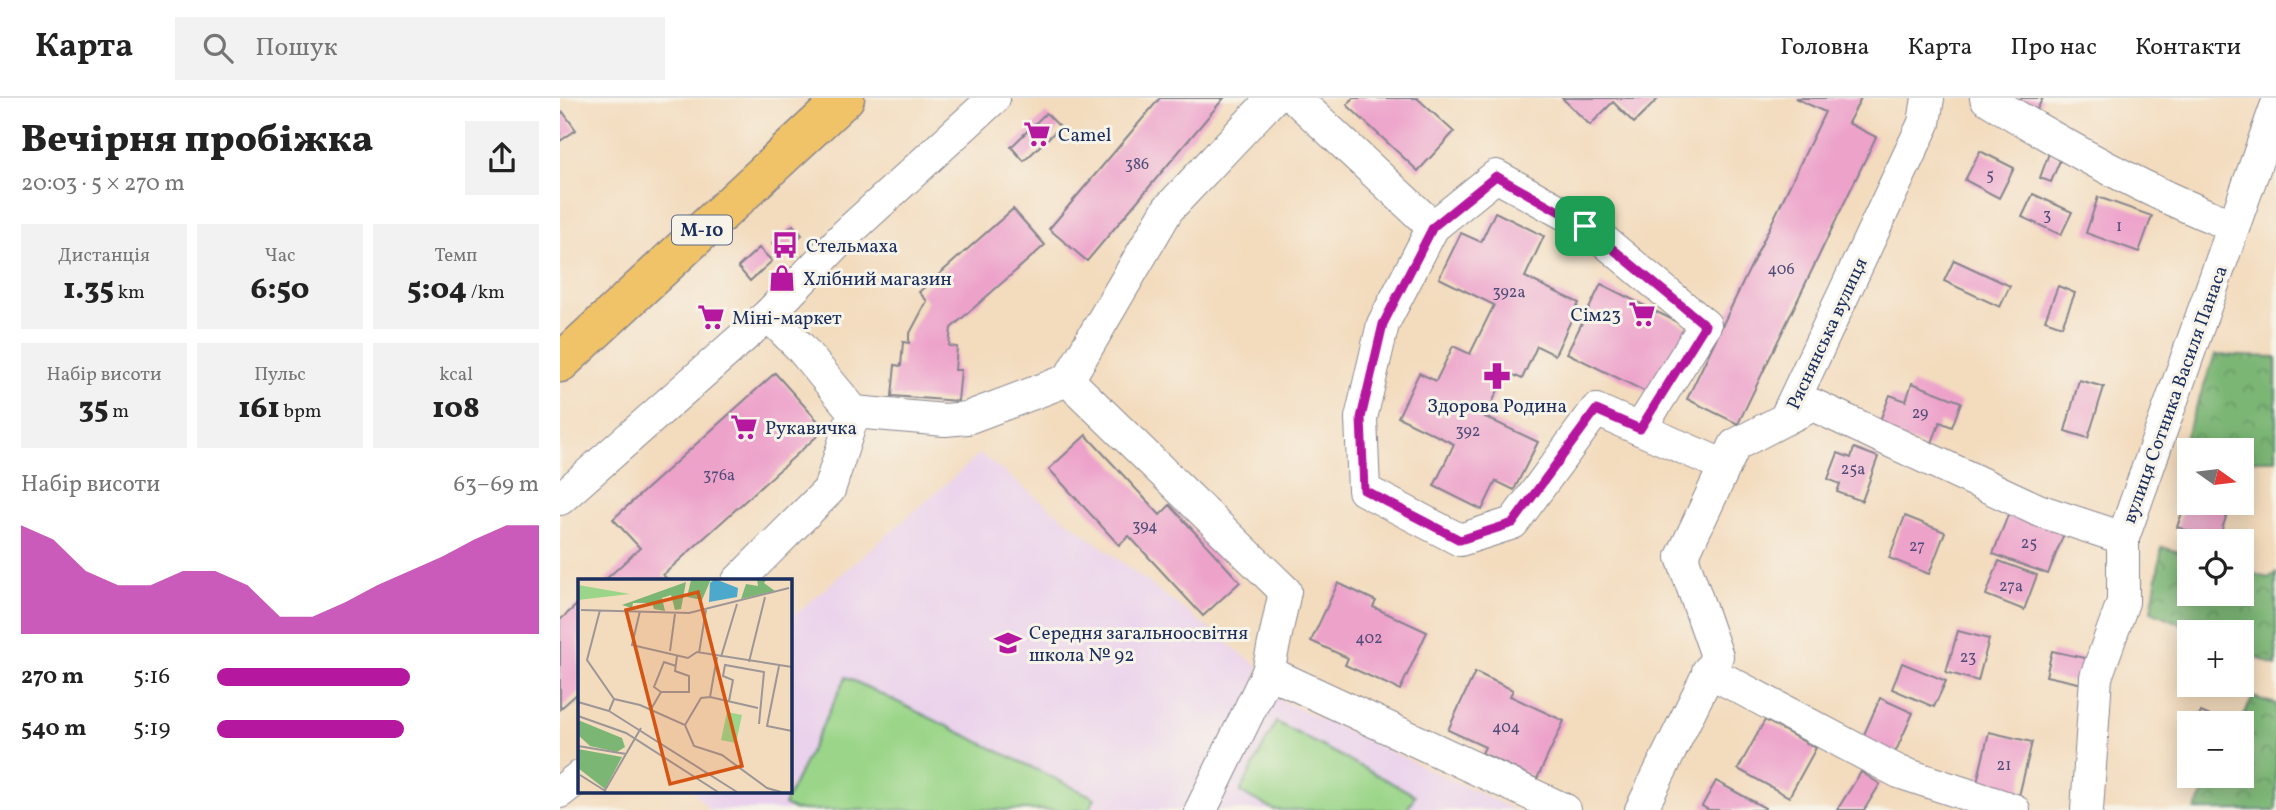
<!DOCTYPE html>
<html lang="uk">
<head>
<meta charset="utf-8">
<style>
	:root { --surface:#fff; --page:#f2f2f2; --text:#222; --muted:#767676; --line:#e0e0e0; --accent:#b5179e }
	body { margin:0; font-family:Vollkorn,serif; background:var(--page); color:var(--text); height:100vh; display:flex; flex-direction:column; font-size:26px; white-space:nowrap }
	* { box-sizing:border-box; margin:0 }
	p { font-size:23px; color:var(--muted) }
	.icon { flex:none; width:38px; height:38px; fill:none; stroke:currentColor; stroke-width:2; stroke-linecap:round; stroke-linejoin:round }
	.map { position:relative; flex:1; overflow:hidden }
	.sheet { display:flex; flex-direction:column; background:var(--surface); width:560px }
	.sheet>* { flex:none }
	.needle { width:46px; rotate:104deg }
	.buttons { position:absolute; left:1617px; top:340px; display:grid; gap:14px }
	.buttons a { display:grid; place-items:center; width:77px; height:77px; border-radius:0px; background:var(--surface); box-shadow:0 4px 18px #0003; font-size:35px }
	.pin { position:absolute; display:grid; place-items:center; width:60px; height:60px; color:#fff; margin:-30px; border-radius:14px; box-shadow:0 4px 10px #0006 }
	.round { display:grid; place-items:center; flex:none; width:74px; height:74px; border-radius:0px; background:var(--page) }
	.overview { display:flex; align-items:center; justify-content:space-between; height:119px; padding:0 21px }
	h1 { font-size:38px; font-weight:800; line-height:52px }
	.metrics { display:grid; grid-template-columns:repeat(3,1fr); gap:10px; height:119px; padding:7px 21px }
	.metrics div { display:grid; align-content:center; border-radius:0px; background:var(--page); text-align:center }
	.metrics b { font-size:30px; font-weight:800 }
	.metrics small { font-size:19px; font-weight:400 }
	.metrics p { font-size:19px }
	.chart { height:196px; padding:14px 21px }
	.chart p { display:flex; justify-content:space-between }
	.chart svg { width:100%; height:126px; margin-top:7px; fill:var(--accent); opacity:.7 }
	ul { padding:0 21px; list-style:none; font-size:23px }
	li { display:grid; grid-template-columns:112px 84px 1fr; align-items:center; height:52px }
	li i { height:18px; border-radius:9px; background:var(--accent) }
	header { display:flex; align-items:center; gap:42px; box-sizing:border-box; height:98px; padding:0 35px; background:var(--surface); border-bottom:2px solid var(--line) }
	header strong { font-size:33px }
	nav { display:flex; gap:38px; margin-inline-start:auto; font-size:24px }
	.search { width:490px; height:63px; background:var(--page); display:flex; align-items:center; gap:18px; box-sizing:border-box; padding:0 24px; border-radius:0px; color:var(--muted); font-size:26px }
	main { display:flex; flex:1; min-height:0 }
	.map>svg:first-child { display:block }
	.built { fill:#ead1ec }
	.forest { fill:url(#forest-crowns); stroke:#4c726a; stroke-width:2 }
	.pitch { fill:#9bd589; stroke:#5b8274; stroke-width:2 }
	.building { fill:#eda2ca }
	.lines { fill:none; stroke-linecap:round; stroke-linejoin:round }
	.minor-casing { stroke:#87858e; stroke-width:34 }
	.major-casing { stroke:#87858e; stroke-width:41 }
	.minor { stroke:#fff; stroke-width:32 }
	.major { stroke:#f1c369; stroke-width:38 }
	.route-casing { stroke:#fff; stroke-width:14 }
	.route { stroke:#b5179e; stroke-width:9 }
	.labels { text-anchor:middle; stroke-width:6; stroke-linejoin:round; paint-order:stroke }
	.number-label { font-size:16px; fill:#504c79 }
	.shield { fill:#f7f3e8; stroke:#5d6a87; stroke-width:2 }
	.shield-label { font-size:18px; font-weight:bold; fill:#1b2f5e }
	.poi-label { font-size:19px; fill:#1b2f5e; stroke:#f7f3e8; text-anchor:start }
	.street-label { font-size:19px; fill:#1b2f5e; stroke:#f7f3e8 }
	.inset-road { fill:none; stroke:#9d9697; stroke-width:2 }
	.view { fill:#d45514; fill-opacity:0.15; stroke:#d45514; stroke-width:3.5 }
	.inset-edge { fill:none; stroke:#1b2f5e; stroke-width:3.5 }
</style>
</head>
<body>
<header>
<strong>Карта</strong>
<div class="search"><svg class="icon" aria-label="search" viewBox="0 0 24 24"><circle cx="10" cy="10" r="6"/><path d="M15 15l6 6"/></svg>Пошук</div>
<nav><a>Головна</a><a>Карта</a><a>Про нас</a><a>Контакти</a></nav>
</header>
<main>
<section class="sheet">
<div class="overview"><div><h1>Вечірня пробіжка</h1><p>20:03 · 5 × 270 m</p></div><a class="round"><svg class="icon" aria-label="share" viewBox="0 0 24 24"><path d="M12 15V3M7 8l5-5 5 5M5 13v7h14v-7"/></svg></a></div>
<div class="metrics">
<div><p>Дистанція</p><b>1.35<small> km</small></b></div>
<div><p>Час</p><b>6:50</b></div>
<div><p>Темп</p><b>5:04<small> /km</small></b></div>
</div>
<div class="metrics">
<div><p>Набір висоти</p><b>35<small> m</small></b></div>
<div><p>Пульс</p><b>161<small> bpm</small></b></div>
<div><p>kcal</p><b>108</b></div>
</div>
<div class="chart"><p><span>Набір висоти</span>63–69 m</p>
<svg viewBox="0 0 160 44" preserveAspectRatio="none"><path d="M0 44V6L10 11L20 22L30 27L40 27L50 22L60 22L70 27L80 38L90 38L100 33L110 27L120 22L130 17L140 11L150 6L160 6V44z"/></svg>
</div>
<ul>
<li><b>270 m</b>5:16<i style="width:60%"></i></li>
<li><b>540 m</b>5:19<i style="width:58%"></i></li>
</ul>
</section>
<div class="map">
<svg width="1716" height="712" viewBox="0 0 1716 712">
	<defs>
		<pattern id="forest-crowns" width="20" height="18" patternUnits="userSpaceOnUse" patternTransform="scale(1.75)"><rect width="20" height="18" fill="#7cb675"/><path d="M2 6a3 3 0 1 1 6 0M12 15a3 3 0 1 1 6 0" fill="none" stroke="#659463"/></pattern>
	</defs>
	<rect width="100%" height="100%" fill="#f7f3e8"/>
	<filter id="ink" filterUnits="userSpaceOnUse"><feTurbulence type="fractalNoise" baseFrequency=".0143" numOctaves="2"/><feDisplacementMap in="SourceGraphic" scale="14" xChannelSelector="R" yChannelSelector="G"/><feConvolveMatrix kernelMatrix="1 2 1 2 8 2 1 2 1" color-interpolation-filters="sRGB"/></filter>
	<filter id="wash" filterUnits="userSpaceOnUse"><feTurbulence type="fractalNoise" baseFrequency=".00686" numOctaves="4" result="noise"/><feDisplacementMap in="SourceGraphic" scale="28" xChannelSelector="R" yChannelSelector="G"/><feGaussianBlur stdDeviation="1.57" result="paint"/><feColorMatrix in="noise" values="0 0 0 0 0 0 0 0 0 0 0 0 0 0 0 0 0 1.4 0 .05"/><feComposite in="paint" operator="in"/></filter>
	<g filter="url(#wash)">
		<rect width="100%" height="100%" fill="#f3dbbd"/>
		<polygon class="built" points="420,356 699,569 693,589 955,712 149,712 134,693 229,693 229,522"/>
		<g class="forest">
			<polygon points="1655,257 1716,259 1716,362 1682,362 1682,352 1629,352 1629,362 1617,362"/>
			<polygon points="1602,449 1629,457 1629,495 1682,495 1682,472 1708,480 1716,475 1716,568 1682,553 1682,534 1639,534 1591,513"/>
			<polygon points="1693,599 1716,606 1716,712 1635,712 1653,677 1682,677 1680,625"/>
		</g>
		<g class="pitch">
			<polygon points="286,579 535,700 529,712 234,712 224,707"/>
			<polygon points="716,624 855,697 847,712 714,712 680,694"/>
		</g>
		<g id="blocks">
			<g class="building">
				<polygon points="600,0 664,0 527,163 489,131"/>
				<polygon points="793,0 857,0 894,34 858,73 787,7"/>
				<polygon points="1002,0 1099,0 1074,25 1053,4 1030,27"/>
				<polygon points="1235,0 1301,0 1288,25 1316,39 1178,326 1127,301 1265,14"/>
				<polygon points="1461,0 1483,0 1475,15 1458,7"/>
				<polygon points="3,14 16,32 0,43 0,16"/>
				<polygon points="486,15 500,29 464,63 451,49"/>
				<polygon points="1420,53 1454,70 1439,100 1405,82"/>
				<polygon points="1489,55 1501,60 1491,84 1480,80"/>
				<polygon points="1473,96 1512,114 1501,137 1462,119"/>
				<polygon points="1538,99 1592,118 1579,154 1526,135"/>
				<polygon points="453,111 485,147 391,230 389,248 397,249 395,272 401,272 398,303 332,298 335,267 341,268 343,244 349,245 349,237 367,203 359,194"/>
				<polygon points="935,114 984,138 965,179 1019,205 995,257 977,248 962,281 947,274 925,319 978,344 954,392 936,383 922,412 874,388 894,346 838,319 859,275 876,283 893,248 910,256 934,207 879,180 901,135 921,144"/>
				<polygon points="233,127 242,137 221,155 212,145"/>
				<polygon points="199,150 212,163 190,183 178,169"/>
				<polygon points="1394,162 1450,188 1440,209 1384,183"/>
				<polygon points="1041,186 1129,230 1094,298 1007,255"/>
				<polygon points="1498,188 1515,195 1502,228 1485,222"/>
				<polygon points="215,275 265,331 103,477 109,483 44,483 80,450 53,421"/>
				<polygon points="1519,282 1544,289 1528,340 1505,333"/>
				<polygon points="1352,285 1401,304 1392,329 1380,324 1370,350 1317,330 1330,297 1346,303"/>
				<polygon points="526,337 600,417 610,407 680,484 643,518 569,438 559,447 489,371"/>
				<polygon points="1294,350 1318,359 1302,403 1277,394 1280,386 1268,381 1278,355 1291,360"/>
				<polygon points="1629,396 1629,404 1660,404 1658,412 1667,416 1658,443 1617,429"/>
				<polygon points="1450,412 1505,433 1488,476 1433,456"/>
				<polygon points="1345,418 1385,434 1369,476 1329,460"/>
				<polygon points="1439,463 1477,477 1464,512 1426,497"/>
				<polygon points="778,485 816,503 813,509 867,534 840,592 785,567 788,560 751,543"/>
				<polygon points="19,505 19,594 0,611 0,522"/>
				<polygon points="1398,533 1429,541 1418,583 1386,574"/>
				<polygon points="1492,553 1529,561 1523,586 1486,578"/>
				<polygon points="1342,565 1386,583 1374,609 1332,591"/>
				<polygon points="915,574 953,592 950,598 1004,623 977,681 922,655 925,649 888,632"/>
				<polygon points="1320,600 1353,615 1335,655 1302,641"/>
				<polygon points="1641,614 1666,625 1636,625"/>
				<polygon points="1205,622 1256,650 1229,699 1178,671"/>
				<polygon points="1429,634 1472,644 1459,698 1416,689"/>
				<polygon points="1301,674 1320,686 1304,712 1277,712"/>
				<polygon points="1156,683 1205,710 1204,712 1149,712 1142,708"/>
			</g>
		</g>
	</g>
	<g filter="url(#ink)">
		<use href="#blocks" fill-opacity="0" stroke="#87858e" stroke-width="2"/>
		<g class="lines">
			<defs>
				<g id="minor">
					<polyline points="735,0 873,129 823,226 801,320 804,392 900,442 953,425 1036,312 1165,368"/>
					<path d="M1426 0C1506 49 1586 94 1674 128"/>
					<polyline points="873,129 936,78 1025,127 1145,227 1080,331"/>
					<polyline points="208,217 240,249 294,314"/>
					<polyline points="508,282 725,493 708,574 1005,712"/>
					<polyline points="1225,321 1253,307 1478,412 1563,440"/>
					<polyline points="0,401 208,217 286,136 434,0"/>
					<polyline points="178,483 269,392 294,314 385,322 407,320 508,282 608,111 713,0"/>
					<polyline points="1148,573 1339,674 1454,712"/>
					<polyline points="0,694 19,679"/>
					<polyline points="641,712 708,574"/>
					<polyline points="1081,712 1157,558 1122,459 1175,347 1225,321 1364,25 1368,0"/>
					<polyline points="1527,712 1536,579 1563,504 1563,440 1716,9"/>
				</g>
				<polyline id="major" points="0,265 285,0"/>
			</defs>
			<use href="#minor" class="minor-casing"/>
			<use href="#major" class="major-casing"/>
			<use href="#minor" class="minor"/>
			<use href="#major" class="major"/>
		</g>
	</g>
	<g class="lines" filter="url(#ink)">
		<defs>
			<polygon id="route" points="936,78 1025,128 1145,227 1080,331 1036,312 953,425 900,442 804,392 801,320 823,226 873,129"/>
		</defs>
		<use href="#route" class="route-casing"/>
		<use href="#route" class="route"/>
	</g>
	<defs>
		<symbol id="supermarket-bare" viewBox="-9 -9 18 18"><path d="M-6-5.5h2.5l.6 2H6L4.5 2H-2.5L-4.4-4H-6ZM-1.5 3.2a1.3 1.3 0 1 0 .1 0ZM3 3.2a1.3 1.3 0 1 0 .1 0Z" fill="#b5179e" stroke="#f7f3e8" stroke-width="2.5" paint-order="stroke"/></symbol>
		<symbol id="bus-bare" viewBox="-9 -9 18 18"><path d="M-5-6H5V4H4V6H2V4H-2V6H-4V4H-5ZM-3.5-4V0h7V-4ZM-3.5 1.2v1.5H-2V1.2ZM2 1.2v1.5H3.5V1.2Z" fill="#b5179e" stroke="#f7f3e8" stroke-width="2.5" paint-order="stroke"/></symbol>
		<symbol id="shop-bare" viewBox="-9 -9 18 18"><path d="M-5-2.5h2.3a2.7 3.5 0 0 1 5.4 0H5L5.5 6h-11ZM-1.5-2.5h3a1.5 2.3 0 0 0-3 0Z" fill="#b5179e" stroke="#f7f3e8" stroke-width="2.5" paint-order="stroke"/></symbol>
		<symbol id="pharmacy-bare" viewBox="-9 -9 18 18"><path d="M-2-6h4v4h4v4h-4v4h-4v-4h-4v-4h4Z" fill="#b5179e" stroke="#f7f3e8" stroke-width="2.5" paint-order="stroke"/></symbol>
		<symbol id="school-bare" viewBox="-9 -9 18 18"><path d="M0-5L7-2L0 1L-7-2ZM-4 1L0 2.5L4 1V4Q0 6-4 4Z" fill="#b5179e" stroke="#f7f3e8" stroke-width="2.5" paint-order="stroke"/></symbol>
	</defs>
	<g fill-rule="evenodd">
		<use href="#supermarket-bare" x="458" y="17" width="38" height="38"/>
		<use href="#bus-bare" x="206" y="128" width="38" height="38"/>
		<use href="#shop-bare" x="203" y="161" width="38" height="38"/>
		<use href="#supermarket-bare" x="1063" y="197" width="38" height="38"/>
		<use href="#supermarket-bare" x="132" y="200" width="38" height="38"/>
		<use href="#pharmacy-bare" x="918" y="259" width="38" height="38"/>
		<use href="#supermarket-bare" x="165" y="310" width="38" height="38"/>
		<use href="#school-bare" x="429" y="526" width="38" height="38"/>
	</g>
	<g class="labels">
		<g class="number-label">
			<text x="577" y="71">386</text>
			<text x="1430" y="82">5</text>
			<text x="1487" y="122">3</text>
			<text x="1559" y="133">1</text>
			<text x="1221" y="176">406</text>
			<text x="949" y="199">392а</text>
			<text x="1360" y="320">29</text>
			<text x="908" y="338">392</text>
			<text x="1293" y="376">25а</text>
			<text x="159" y="382">376а</text>
			<text x="585" y="433">394</text>
			<text x="1469" y="450">25</text>
			<text x="1357" y="453">27</text>
			<text x="1451" y="493">27а</text>
			<text x="809" y="545">402</text>
			<text x="1408" y="564">23</text>
			<text x="946" y="634">404</text>
			<text x="1444" y="672">21</text>
		</g>
		<rect class="shield" x="112" y="117.5" width="60" height="29" rx="5"/>
		<g class="shield-label">
			<text x="142" y="138">М-10</text>
		</g>
		<g class="poi-label">
			<text x="498" y="43">Camel</text>
			<text x="246" y="154">Стельмаха</text>
			<text x="243" y="187">Хлібний магазин</text>
			<text x="1061" y="223" text-anchor="end">Сім23</text>
			<text x="172" y="226">Міні-маркет</text>
			<text x="937" y="314" text-anchor="middle">Здорова Родина</text>
			<text x="205" y="336">Рукавичка</text>
			<text x="469" y="541">Середня загальноосвітня<tspan x="469" dy="22">школа № 92</tspan></text>
		</g>
		<g class="street-label">
			<text transform="translate(1266 235) rotate(-65)" y="7">Ряснянська вулиця</text>
			<text transform="translate(1614 296) rotate(-70)" y="7">вулиця Сотника Василя Панаса</text>
		</g>
	</g>
	<g transform="translate(18 481)">
		<rect width="214" height="214" fill="#f3dbbd"/>
		<path d="M0 6 52 15 0 21Z" fill="#9bd589"/>
		<path d="M133 0 124 21 109 18 113 1ZM179 0H189L186 4 197 12 163 20 168 5 180 7ZM108 3 103 30 97 31 93 16 84 19 87 32 76 30 74 24H55L54 29 44 26ZM0 141 44 159 47 168 39 173 12 167 0 156ZM0 170 44 178 27 210 0 189Z" fill="#7cb675"/>
		<path d="M149 133 164 136 158 164 143 161Z" fill="#9bd589"/>
		<path d="M137 0 160 9 159 18 131 23 132 4Z" fill="#4ca9cb"/>
		<path class="inset-road" d="M3 31 111 34 211 9M22 31 9 81 36 120M62 32 54 66 110 79 119 73 214 88M92 72 97 35M121 74 128 31M143 78 159 25M171 83 187 18M201 87 189 147 214 152M83 113 76 108 86 83 98 87M132 118 180 129M151 122 155 101 145 97 147 86 186 93 181 145M0 123 31 132 36 120 62 126 107 146 116 167 144 176 189 209 203 213M31 132 159 213M72 132 83 113H111V97L97 92 99 77M0 137 48 154 140 213M107 146 123 119 132 118 139 78M0 167 48 175M2 196 29 213M26 213 63 149"/>
		<path class="view" d="M120 13 164 187 92 205 48 31Z"/>
		<rect width="214" height="214" class="inset-edge"/>
	</g>
</svg>
<div class="buttons">
<a><svg class="needle" viewBox="-14 -14 28 28"><path d="M0-13l5 13h-10z" fill="#e53935"/><path d="M0 13l5-13h-10z" fill="#767676"/></svg></a>
<a><svg class="icon" aria-label="locate" viewBox="0 0 24 24"><circle cx="12" cy="12" r="6"/><path d="M12 2v4M12 18v4M2 12h4M18 12h4"/></svg></a>
<a>+</a>
<a>−</a>
</div>
<div class="pin" style="left:1025px;top:128px;background:#1e9e55"><svg class="icon" aria-label="arrive" viewBox="0 0 24 24"><path d="M6 21V4h12l-3 4 3 4H6"/></svg></div>
</div>
</main>
</body>
</html>
